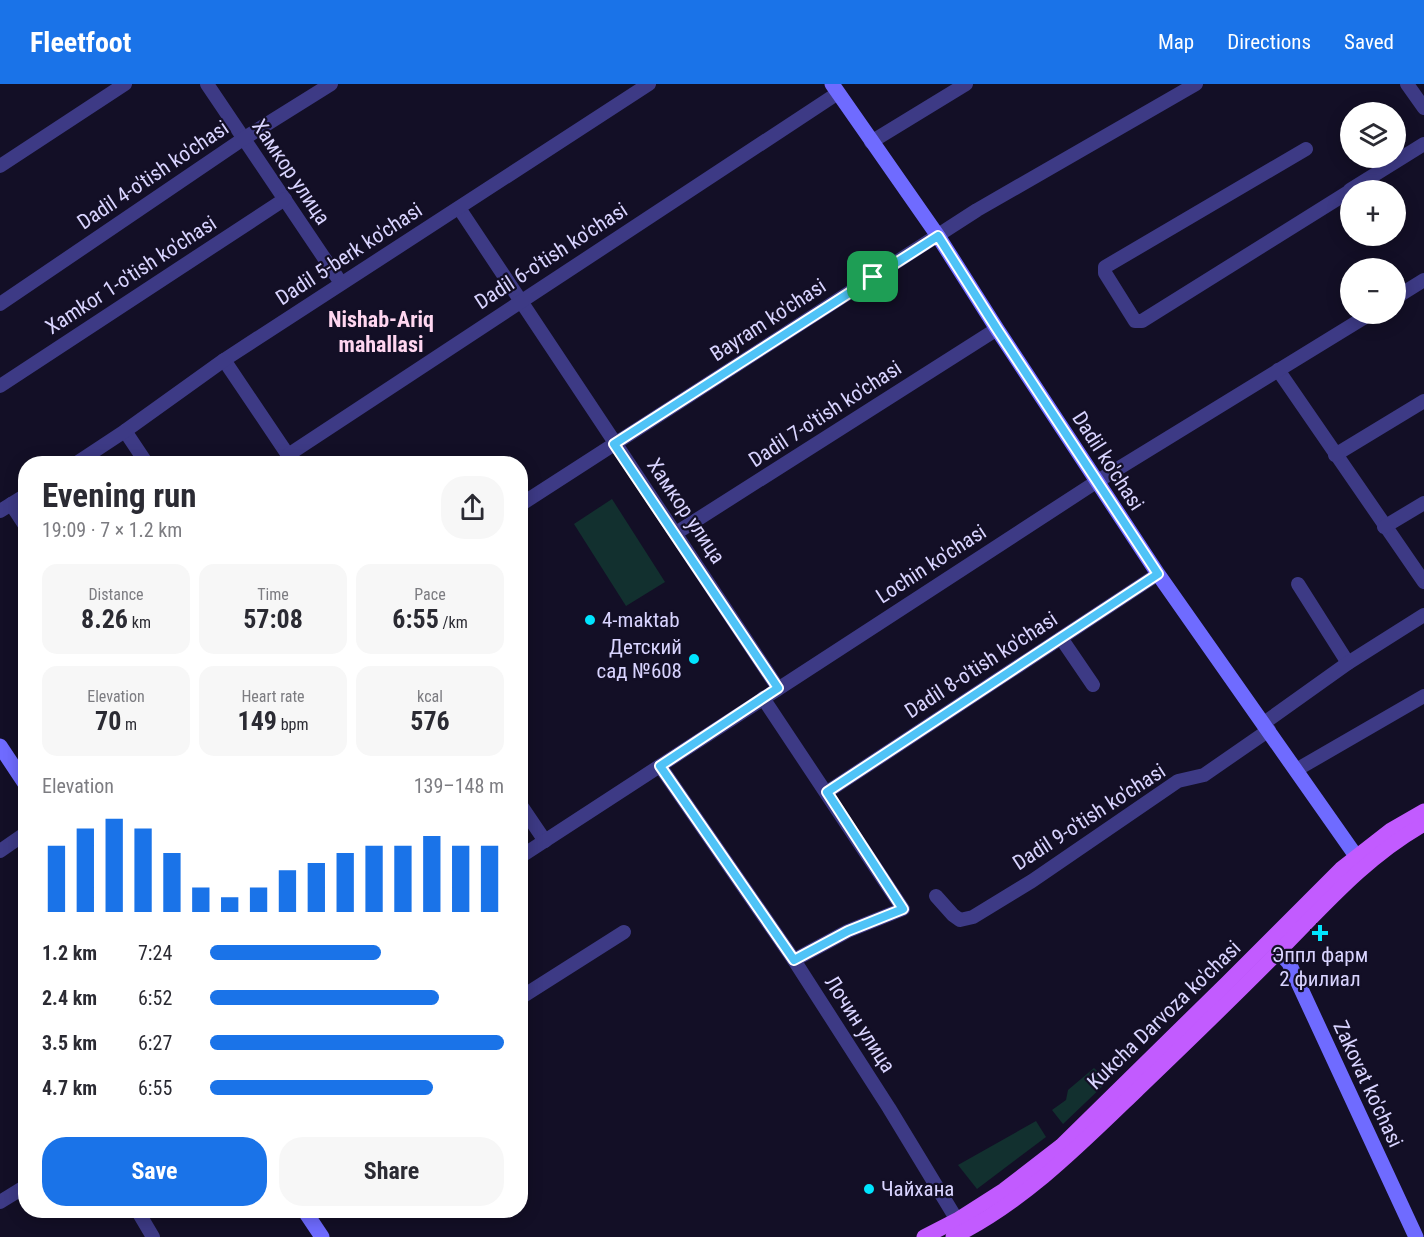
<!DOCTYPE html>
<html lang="en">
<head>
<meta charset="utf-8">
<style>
	:root { --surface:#fff; --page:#f7f7f7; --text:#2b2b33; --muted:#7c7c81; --accent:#1a73e8 }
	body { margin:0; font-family:"Roboto Condensed",sans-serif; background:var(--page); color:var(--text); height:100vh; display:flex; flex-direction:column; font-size:22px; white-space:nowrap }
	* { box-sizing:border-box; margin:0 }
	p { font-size:20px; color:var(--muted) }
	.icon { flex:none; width:33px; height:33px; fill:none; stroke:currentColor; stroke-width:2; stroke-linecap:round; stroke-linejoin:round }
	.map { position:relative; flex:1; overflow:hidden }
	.sheet { position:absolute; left:18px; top:372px; width:510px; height:762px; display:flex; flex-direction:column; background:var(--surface); border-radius:24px; box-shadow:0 3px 15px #0003 }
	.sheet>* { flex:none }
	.tools { position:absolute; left:1340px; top:18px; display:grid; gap:12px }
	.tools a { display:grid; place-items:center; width:66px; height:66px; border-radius:50%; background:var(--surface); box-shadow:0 3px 15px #0003; font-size:30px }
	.pin { position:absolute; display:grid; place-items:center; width:51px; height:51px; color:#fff; margin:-26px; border-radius:12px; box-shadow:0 3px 9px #0006 }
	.round { display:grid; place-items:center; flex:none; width:63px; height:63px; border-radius:24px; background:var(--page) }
	.head { display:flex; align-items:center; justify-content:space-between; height:102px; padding:0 24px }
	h1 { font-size:33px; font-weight:700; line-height:45px }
	.stats { display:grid; grid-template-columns:repeat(3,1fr); gap:9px; height:102px; padding:6px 24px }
	.stats div { display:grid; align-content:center; border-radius:15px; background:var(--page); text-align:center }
	.stats b { font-size:26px; font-weight:700 }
	.stats small { font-size:16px; font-weight:400 }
	.stats p { font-size:16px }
	.chart { height:168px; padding:12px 24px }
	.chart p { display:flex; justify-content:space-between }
	.chart svg { width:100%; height:108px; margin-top:6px; stroke:var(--accent); stroke-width:6 }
	.button { display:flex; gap:12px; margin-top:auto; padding:12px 24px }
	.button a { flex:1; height:69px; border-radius:24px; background:var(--accent); color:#fff; font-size:24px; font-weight:700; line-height:69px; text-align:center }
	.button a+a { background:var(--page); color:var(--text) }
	ul { padding:0 24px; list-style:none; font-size:20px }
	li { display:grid; grid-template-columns:96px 72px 1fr; align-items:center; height:45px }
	li i { height:15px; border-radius:8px; background:var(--accent) }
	header { display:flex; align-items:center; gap:36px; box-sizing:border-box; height:84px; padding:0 30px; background:var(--accent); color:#fff }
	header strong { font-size:28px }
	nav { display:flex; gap:33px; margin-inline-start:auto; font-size:21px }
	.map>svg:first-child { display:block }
	.green { fill:#12302f }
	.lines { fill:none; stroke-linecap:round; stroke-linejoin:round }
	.street { stroke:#3d3a85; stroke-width:14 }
	.secondary { stroke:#6f6bff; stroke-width:15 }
	.primary { stroke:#c25bff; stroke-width:15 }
	.route-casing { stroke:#fff; stroke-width:12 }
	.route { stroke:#4fc3f7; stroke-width:8 }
	.poi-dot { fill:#00e5ff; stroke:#130f26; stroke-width:2 }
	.labels { text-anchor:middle; stroke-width:4.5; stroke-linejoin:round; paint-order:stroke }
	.street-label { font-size:21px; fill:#d9d4ff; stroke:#130f26 }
	.poi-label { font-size:21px; fill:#d9d4ff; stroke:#130f26; text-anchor:start }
	.neighbourhood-label { font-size:22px; font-weight:bold; fill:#ffd6f0; stroke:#130f26 }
</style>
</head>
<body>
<header>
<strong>Fleetfoot</strong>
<nav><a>Map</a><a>Directions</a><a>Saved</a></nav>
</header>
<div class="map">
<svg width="1424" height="1153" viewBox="0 0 1424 1153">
	<rect width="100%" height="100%" fill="#130f26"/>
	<g class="green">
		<polygon points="612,415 665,498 626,522 574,440"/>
		<polygon points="1094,984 1108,997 1063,1040 1052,1026 1066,1016 1068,1006"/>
		<polygon points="1036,1037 1046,1053 977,1105 958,1081"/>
	</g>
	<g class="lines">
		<g class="street">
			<polyline points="207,0 341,199"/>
			<polyline points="1407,0 1424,24"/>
			<polyline points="871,58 966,0"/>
			<polyline points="1306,65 1105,183 1105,189 1135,237 1142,237 1350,107"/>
			<polyline points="0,82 125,0"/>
			<polyline points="1350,106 1424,60"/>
			<polyline points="459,124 778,604"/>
			<polyline points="1395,214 1424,196"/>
			<polyline points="0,220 243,55 331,0"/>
			<polyline points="224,276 294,380"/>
			<polyline points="1278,286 1424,498"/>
			<polyline points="0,302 285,115"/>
			<polyline points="125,347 147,380"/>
			<polyline points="288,371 838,9"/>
			<polyline points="1335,371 1424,317"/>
			<polyline points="75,380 125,347 224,276 649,0"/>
			<polyline points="11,420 26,443"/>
			<polyline points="520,421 977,126 1196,0"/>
			<polyline points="0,427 26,411"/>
			<polyline points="1384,443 1424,419"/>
			<polyline points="676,449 997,245"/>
			<polyline points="1298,500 1348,579"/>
			<polyline points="1061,554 1093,601"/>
			<polyline points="763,614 903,825 848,847 794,876"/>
			<polyline points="1264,639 1348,579 1424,531"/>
			<polyline points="660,682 794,876 889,1024 957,1136"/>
			<polyline points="1296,686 1424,612"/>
			<polyline points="827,708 1158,490"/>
			<polyline points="520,720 545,757"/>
			<polyline points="0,767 26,749"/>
			<polyline points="520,773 1093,400 1370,230"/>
			<polyline points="936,812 953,831 960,836 973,833 1032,797 1178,697 1204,691 1269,646"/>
			<polyline points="520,914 624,848"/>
			<polyline points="0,1118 26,1102"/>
			<polyline points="137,1126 153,1153"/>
		</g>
		<g class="secondary">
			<polyline points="832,0 938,152 997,245 1158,490 1356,772"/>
			<polyline points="0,662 26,701"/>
			<polyline points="1278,867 1289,879 1416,1153"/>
			<polyline points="304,1126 322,1153"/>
		</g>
		<g class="primary">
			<polyline points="924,1153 957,1136 1004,1106 1061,1062 1227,899 1341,785 1391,746 1424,727"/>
			<path d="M953 1153C1024 1118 1081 1060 1137 1006 1187 958 1236 911 1284 862 1328 817 1369 771 1424 740"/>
		</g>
	</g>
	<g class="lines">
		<defs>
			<polygon id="route" points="938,152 997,245 1158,490 827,708 903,825 848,847 794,876 660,682 778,604 614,360"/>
		</defs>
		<use href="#route" class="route-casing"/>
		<use href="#route" class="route"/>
	</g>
	<g class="poi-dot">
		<circle cx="590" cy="536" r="6"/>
		<circle cx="694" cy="575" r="6"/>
		<path d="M1317 840h6v6h6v6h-6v6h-6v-6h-6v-6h6z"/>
		<circle cx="869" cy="1105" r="6"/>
	</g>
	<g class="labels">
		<g class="street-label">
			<text transform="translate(291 88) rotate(56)" y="7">Хамкор улица</text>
			<text transform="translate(153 91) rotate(-34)" y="7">Dadil 4-o'tish ko'chasi</text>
			<text transform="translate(349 170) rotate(-33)" y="7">Dadil 5-berk ko'chasi</text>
			<text transform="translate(551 172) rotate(-33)" y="7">Dadil 6-o'tish ko'chasi</text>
			<text transform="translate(131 191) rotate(-33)" y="7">Xamkor 1-o'tish ko'chasi</text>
			<text transform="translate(768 236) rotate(-33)" y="7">Bayram ko'chasi</text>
			<text transform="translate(825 330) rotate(-33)" y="7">Dadil 7-o'tish ko'chasi</text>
			<text transform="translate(1108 377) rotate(57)" y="7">Dadil ko'chasi</text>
			<text transform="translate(686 427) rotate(56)" y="7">Хамкор улица</text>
			<text transform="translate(931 480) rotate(-33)" y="7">Lochin ko'chasi</text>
			<text transform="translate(981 581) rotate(-33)" y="7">Dadil 8-o'tish ko'chasi</text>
			<text transform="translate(1089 733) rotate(-33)" y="7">Dadil 9-o'tish ko'chasi</text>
			<text transform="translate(1164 931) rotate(-44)" y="7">Kukcha Darvoza ko'chasi</text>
			<text transform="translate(860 940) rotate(57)" y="7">Лочин улица</text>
			<text transform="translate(1368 1000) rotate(65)" y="7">Zakovat ko'chasi</text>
		</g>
		<g class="poi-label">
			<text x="602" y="543">4-maktab</text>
			<text x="682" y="570" text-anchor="end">Детский<tspan x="682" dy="24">сад №608</tspan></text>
			<text x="1320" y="878" text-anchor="middle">Эппл фарм<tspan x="1320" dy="24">2 филиал</tspan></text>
			<text x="881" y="1112">Чайхана</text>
		</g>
		<g class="neighbourhood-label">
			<text x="381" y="243">Nishab-Ariq<tspan x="381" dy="25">mahallasi</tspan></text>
		</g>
	</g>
</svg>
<div class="tools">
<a><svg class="icon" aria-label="layers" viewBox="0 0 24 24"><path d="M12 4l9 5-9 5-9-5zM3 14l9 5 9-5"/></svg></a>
<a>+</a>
<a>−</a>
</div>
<div class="pin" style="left:873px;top:193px;background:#1e9e55"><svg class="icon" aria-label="arrive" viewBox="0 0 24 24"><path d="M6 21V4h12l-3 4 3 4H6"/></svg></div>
<section class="sheet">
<div class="head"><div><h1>Evening run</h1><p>19:09 · 7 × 1.2 km</p></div><a class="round"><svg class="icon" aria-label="share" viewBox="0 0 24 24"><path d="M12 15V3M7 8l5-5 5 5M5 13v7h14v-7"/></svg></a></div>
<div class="stats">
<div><p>Distance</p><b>8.26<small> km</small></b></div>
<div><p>Time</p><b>57:08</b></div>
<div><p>Pace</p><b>6:55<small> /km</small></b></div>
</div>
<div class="stats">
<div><p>Elevation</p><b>70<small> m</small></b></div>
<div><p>Heart rate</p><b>149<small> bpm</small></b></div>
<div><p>kcal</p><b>576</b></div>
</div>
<div class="chart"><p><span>Elevation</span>139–148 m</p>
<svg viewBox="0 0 160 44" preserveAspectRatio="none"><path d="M5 44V17M15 44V10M25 44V6M35 44V10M45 44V20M55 44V34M65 44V38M75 44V34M85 44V27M95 44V24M105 44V20M115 44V17M125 44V17M135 44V13M145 44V17M155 44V17"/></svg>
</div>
<ul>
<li><b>1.2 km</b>7:24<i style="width:58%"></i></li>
<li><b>2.4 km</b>6:52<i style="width:78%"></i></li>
<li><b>3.5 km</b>6:27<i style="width:100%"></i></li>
<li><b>4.7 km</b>6:55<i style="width:76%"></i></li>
</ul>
<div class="button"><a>Save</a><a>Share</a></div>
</section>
</div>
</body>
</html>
